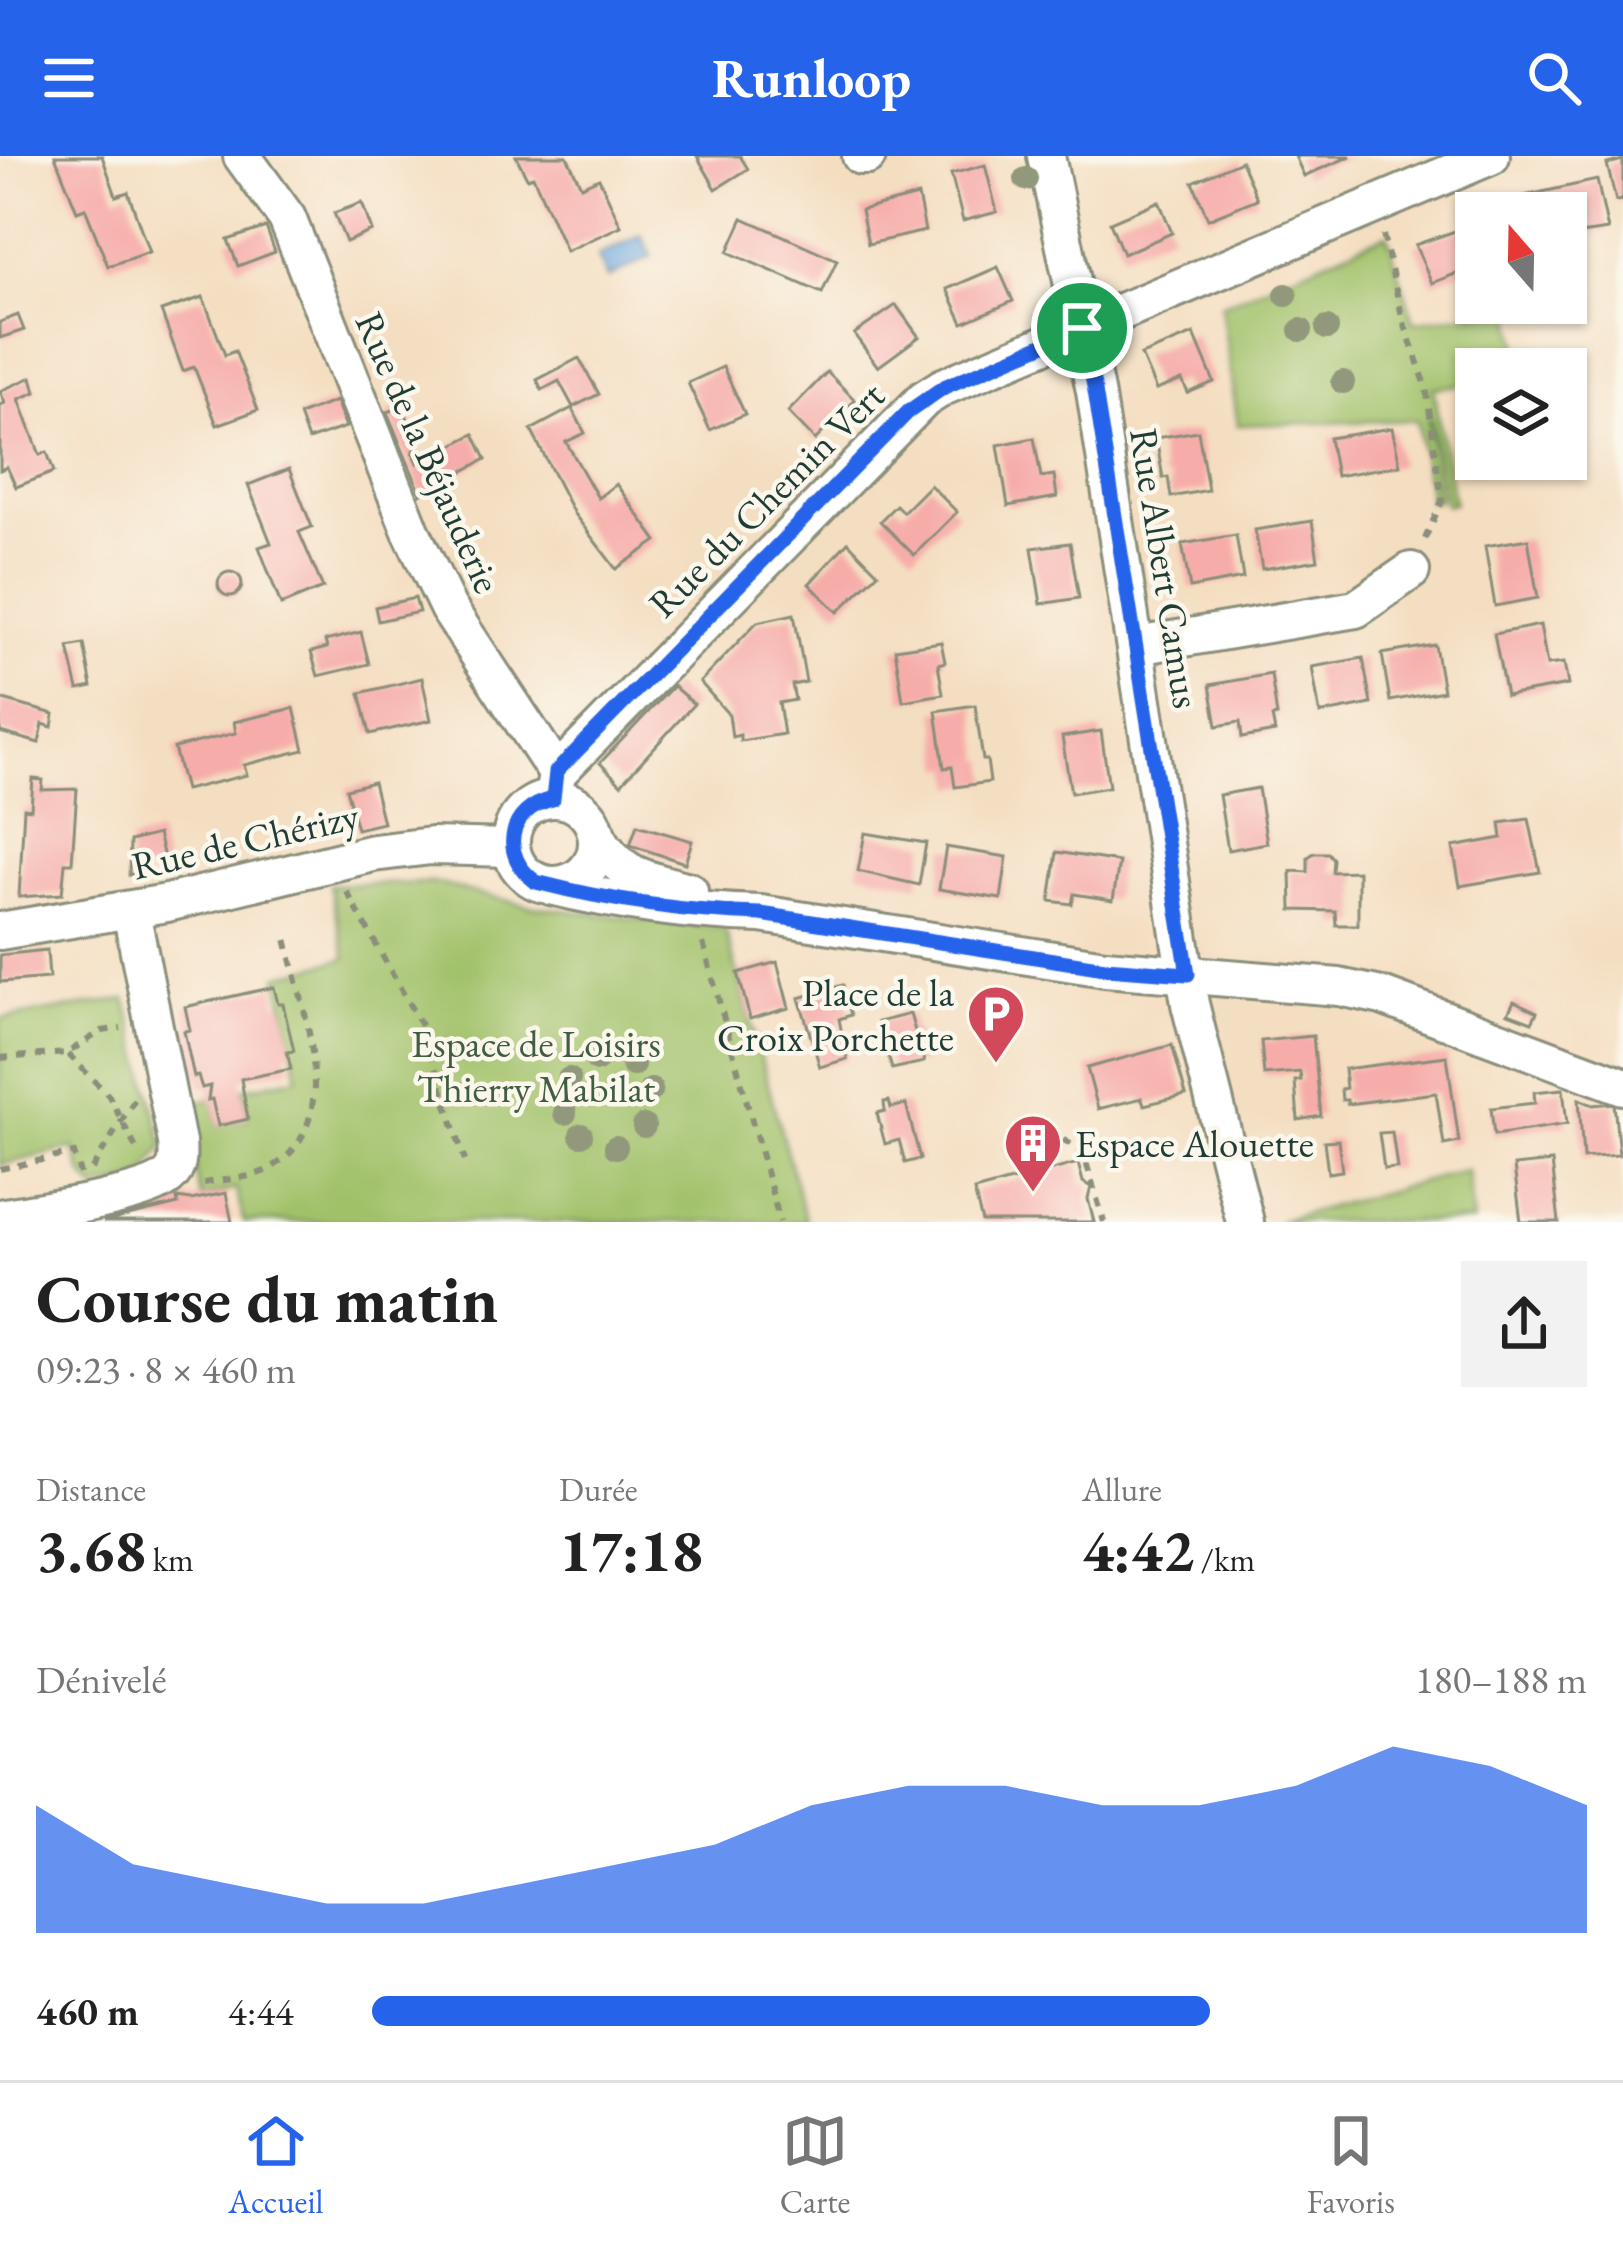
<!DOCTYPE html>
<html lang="fr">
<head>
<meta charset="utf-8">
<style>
	:root { --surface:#fff; --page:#f2f2f2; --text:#222; --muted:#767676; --line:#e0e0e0; --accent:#2563eb }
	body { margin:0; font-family:"EB Garamond",serif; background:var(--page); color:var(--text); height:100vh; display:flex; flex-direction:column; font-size:45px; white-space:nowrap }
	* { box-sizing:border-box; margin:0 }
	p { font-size:39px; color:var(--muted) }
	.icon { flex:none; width:66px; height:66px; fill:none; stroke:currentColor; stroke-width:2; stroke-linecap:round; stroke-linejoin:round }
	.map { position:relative; height:1066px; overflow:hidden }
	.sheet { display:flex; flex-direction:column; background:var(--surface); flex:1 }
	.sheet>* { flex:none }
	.needle { width:78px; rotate:340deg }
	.tools { position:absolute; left:1455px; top:36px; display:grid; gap:24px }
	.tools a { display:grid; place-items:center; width:132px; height:132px; border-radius:0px; background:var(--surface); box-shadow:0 3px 9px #0004; font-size:60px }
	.pin { position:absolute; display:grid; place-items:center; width:102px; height:102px; color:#fff; margin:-51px; border:6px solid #fff; border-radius:50%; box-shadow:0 3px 12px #0007 }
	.round { display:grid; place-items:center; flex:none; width:126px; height:126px; border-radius:0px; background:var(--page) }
	.headline { display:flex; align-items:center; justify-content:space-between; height:204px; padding:0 36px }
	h1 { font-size:66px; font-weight:700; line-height:90px }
	.figures { display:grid; grid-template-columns:repeat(3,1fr); gap:18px; height:204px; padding:12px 36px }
	.figures div { display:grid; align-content:center }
	.figures b { font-size:60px; font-weight:700 }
	.figures small { font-size:33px; font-weight:400 }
	.figures p { font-size:33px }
	.chart { height:336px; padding:24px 36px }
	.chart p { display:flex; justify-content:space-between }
	.chart svg { width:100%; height:216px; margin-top:12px; fill:var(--accent); opacity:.7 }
	ul { padding:0 36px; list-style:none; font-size:39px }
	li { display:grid; grid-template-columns:192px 144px 1fr; align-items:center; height:90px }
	li i { height:30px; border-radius:15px; background:var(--accent) }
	header { display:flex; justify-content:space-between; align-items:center; height:156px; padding:0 36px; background:var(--accent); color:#fff; font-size:54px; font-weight:700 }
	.tabs { display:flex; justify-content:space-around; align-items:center; height:168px; border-top:3px solid var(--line); background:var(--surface); font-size:33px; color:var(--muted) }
	.tabs a { display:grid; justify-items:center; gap:6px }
	.tabs .selected { color:var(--accent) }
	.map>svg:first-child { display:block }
	.green { fill:#a1c169; stroke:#607f4e; stroke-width:3 }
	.water { fill:#6ea8de; stroke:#467289; stroke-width:3 }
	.building { fill:#f6adaa }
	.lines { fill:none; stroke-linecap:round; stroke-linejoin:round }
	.street-casing { stroke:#8a8e7a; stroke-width:42 }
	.path { stroke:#8a8e7a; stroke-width:6; stroke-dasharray:9 9; stroke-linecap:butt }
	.street { stroke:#fff; stroke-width:36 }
	.tree { fill:#91987b }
	.route-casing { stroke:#fff; stroke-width:24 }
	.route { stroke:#2563eb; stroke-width:15 }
	.labels { text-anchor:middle; stroke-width:9; stroke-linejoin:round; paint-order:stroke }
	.street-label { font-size:39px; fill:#1f3d34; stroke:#fbf7ec }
	.poi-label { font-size:39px; fill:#1f3d34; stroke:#fbf7ec; text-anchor:end }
	.park-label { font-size:39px; fill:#405e41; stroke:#fbf7ec }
</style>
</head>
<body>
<header><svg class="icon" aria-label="menu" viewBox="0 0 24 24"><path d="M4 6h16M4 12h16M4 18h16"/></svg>Runloop<svg class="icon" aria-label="search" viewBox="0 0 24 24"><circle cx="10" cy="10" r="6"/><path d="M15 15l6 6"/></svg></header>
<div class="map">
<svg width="1623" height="1066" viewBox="0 0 1623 1066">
	<rect width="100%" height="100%" fill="#fbf7ec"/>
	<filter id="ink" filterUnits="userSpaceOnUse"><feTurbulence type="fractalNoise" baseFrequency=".00833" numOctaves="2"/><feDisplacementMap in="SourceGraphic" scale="24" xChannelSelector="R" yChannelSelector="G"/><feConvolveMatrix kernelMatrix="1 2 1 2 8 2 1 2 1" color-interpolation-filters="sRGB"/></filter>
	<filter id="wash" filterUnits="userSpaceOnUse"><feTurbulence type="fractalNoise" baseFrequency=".004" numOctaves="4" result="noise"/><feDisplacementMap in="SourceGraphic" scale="48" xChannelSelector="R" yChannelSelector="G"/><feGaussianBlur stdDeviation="2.7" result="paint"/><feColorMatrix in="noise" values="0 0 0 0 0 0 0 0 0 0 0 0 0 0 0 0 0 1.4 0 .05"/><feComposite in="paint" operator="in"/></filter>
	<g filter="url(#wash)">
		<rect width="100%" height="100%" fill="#f4dec1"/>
		<g class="green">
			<polygon points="1387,78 1414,166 1511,152 1523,213 1476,213 1476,227 1433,232 1454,347 1445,349 1431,263 1428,264 1439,344 1430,346 1417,264 1238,269 1221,149"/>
			<polygon points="435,727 529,750 725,773 806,1066 244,1066 236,1033 201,1042 184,950 212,943 218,969 248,963 243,933 298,921 278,820 346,802 330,729"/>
			<polygon points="126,843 164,990 142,1022 95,1033 82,1017 74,992 0,1009 0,863"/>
			<polygon points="1467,1014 1473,1066 1278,1065"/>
		</g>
		<polygon class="water" points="641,79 652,100 608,122 598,100"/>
		<g id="blocks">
			<g class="building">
				<polygon points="55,0 102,0 116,40 128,36 149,96 108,110 85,52 77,55"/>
				<polygon points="516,0 567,0 581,30 599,22 621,70 566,95 533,20 527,22"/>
				<polygon points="697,0 740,0 748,13 716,33"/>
				<polygon points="1295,0 1351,0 1304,20"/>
				<polygon points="1623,4 1623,44 1616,45 1607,8"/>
				<polygon points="1241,5 1257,43 1208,63 1193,26"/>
				<polygon points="985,9 997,56 963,65 951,18"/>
				<polygon points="1597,24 1608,74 1566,80 1566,57 1519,57 1515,42"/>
				<polygon points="918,40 925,75 868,88 861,54"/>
				<polygon points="1159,45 1172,77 1123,98 1110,66"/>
				<polygon points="362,47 372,75 346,86 334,57"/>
				<polygon points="743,62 837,104 822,137 728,96"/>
				<polygon points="1472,69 1476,78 1476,110 1432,127 1415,89"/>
				<polygon points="266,71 275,96 238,110 228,84"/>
				<polygon points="998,111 1013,145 963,167 947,133"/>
				<polygon points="203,141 225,199 235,195 258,254 217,269 194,211 183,215 161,155"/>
				<polygon points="896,149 919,181 878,211 854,178"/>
				<polygon points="18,159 24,174 0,182 0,166"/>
				<polygon points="1194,178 1214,226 1188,237 1182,224 1156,234 1141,199"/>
				<polygon points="579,202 599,238 573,251 559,225 542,234 537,224"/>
				<polygon points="723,211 745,258 710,274 688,227"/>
				<polygon points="827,216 855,244 815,284 788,256"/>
				<polygon points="32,221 36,236 19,243 40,299 47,296 54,316 16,331 7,311 0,314 0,249 5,247 0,235"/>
				<polygon points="336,245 346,271 308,284 299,259"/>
				<polygon points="403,251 419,289 413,296 418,307 474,278 486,303 421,338 387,256"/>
				<polygon points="572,252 585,277 566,286 598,342 616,328 657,385 616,413 574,358 531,274"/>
				<polygon points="1476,268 1476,303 1522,303 1523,309 1472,317 1463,271"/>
				<polygon points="1392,272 1400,309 1336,320 1329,282"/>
				<polygon points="1198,275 1208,334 1171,341 1168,321 1163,322 1156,282"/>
				<polygon points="1034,282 1041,321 1054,319 1057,341 1008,350 998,289"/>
				<polygon points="289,313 312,371 299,376 323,432 281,449 259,391 271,387 248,329"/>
				<polygon points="930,329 957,356 914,399 880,365 896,349 903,356"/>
				<polygon points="1312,365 1318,404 1262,413 1255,374"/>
				<polygon points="1236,379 1243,422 1190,432 1182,388"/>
				<polygon points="1528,383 1538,442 1495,450 1485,390"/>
				<polygon points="848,386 878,417 838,456 809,428"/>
				<polygon points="1070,387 1079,442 1041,448 1032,392"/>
				<circle cx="230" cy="428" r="12"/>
				<polygon points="415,442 419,456 378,465 375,451"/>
				<polygon points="794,458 806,526 792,529 795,544 779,547 784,578 740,585 740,579 732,581 729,559 700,526 757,466"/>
				<polygon points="1540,469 1547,509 1564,507 1568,529 1506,540 1494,478"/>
				<polygon points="361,476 369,508 318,520 311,496 327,492 325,485"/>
				<polygon points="941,486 945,506 938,508 943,538 903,545 895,493"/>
				<polygon points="84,488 92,531 78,534 68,491"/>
				<polygon points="1435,489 1443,535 1390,545 1382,498"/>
				<polygon points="1363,502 1371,548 1320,558 1312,511"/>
				<polygon points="1271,518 1277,560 1272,561 1275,576 1242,582 1240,566 1217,570 1210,529"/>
				<polygon points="422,522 431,564 370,578 360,537"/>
				<polygon points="673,530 694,548 621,628 600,607"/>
				<polygon points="0,543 54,558 52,571 43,568 39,587 0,576"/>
				<polygon points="975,549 983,604 987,604 990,626 955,631 952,611 944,612 936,555"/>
				<polygon points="294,552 304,594 244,609 247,619 185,634 174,592 236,577 234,566"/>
				<polygon points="1101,575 1109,631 1071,637 1062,581"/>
				<polygon points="33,623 43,624 42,634 77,633 72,707 65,707 62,738 19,741 24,652 31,653"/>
				<polygon points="373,626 383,667 357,673 346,633"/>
				<polygon points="1258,632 1267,687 1228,694 1219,639"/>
				<polygon points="1529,663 1540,716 1460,730 1453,691 1502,682 1500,667"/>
				<polygon points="637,669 692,685 685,707 630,689"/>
				<polygon points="865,677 926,687 919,729 858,715"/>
				<polygon points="158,678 168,717 154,721 151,713 129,719 130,685"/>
				<polygon points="946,691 1007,701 1001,743 939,733"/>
				<polygon points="1057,696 1119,706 1113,744 1074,738 1072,748 1050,745"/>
				<polygon points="1314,697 1328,697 1333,703 1332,716 1358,715 1358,769 1336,769 1335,755 1292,754 1291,715 1308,716 1308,701"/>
				<polygon points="47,794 49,822 0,826 0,799"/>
				<polygon points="777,806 789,852 750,863 738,817"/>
				<polygon points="843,829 851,859 839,863 847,903 820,911 799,842"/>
				<polygon points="274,831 278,848 283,848 294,895 287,896 291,913 241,923 248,963 218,970 212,943 208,944 210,930 202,932 198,920 194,921 184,875 190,874 185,851"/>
				<polygon points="1514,845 1537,856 1532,866 1508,857"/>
				<polygon points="910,858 924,906 892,913 878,866"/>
				<polygon points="1313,880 1321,960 1298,964 1295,925 1301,924 1300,916 1264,919 1261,885"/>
				<polygon points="1172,889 1186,939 1144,949 1142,942 1098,953 1087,912"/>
				<polygon points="1447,900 1459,986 1444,989 1436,937 1347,948 1347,944 1342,944 1341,933 1346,932 1344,913"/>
				<polygon points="1563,933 1567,968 1494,979 1491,952 1535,947 1534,936"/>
				<polygon points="1579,943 1593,949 1614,947 1619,999 1583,1002"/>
				<polygon points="889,945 891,952 906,948 920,1003 905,1007 899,984 885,988 877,957 885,955 884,946"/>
				<polygon points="1392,976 1397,1012 1384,1013 1379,977"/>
				<polygon points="1338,984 1342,1015 1328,1017 1324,985"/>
				<polygon points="1552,1006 1559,1066 1521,1066 1514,1010"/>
				<polygon points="1078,1007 1083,1026 1091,1031 1088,1043 1094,1066 982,1066 974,1035"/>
				<polygon points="226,1037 232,1066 103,1066 178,1048 177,1042 191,1044"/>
			</g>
		</g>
	</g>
	<g filter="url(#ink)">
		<use href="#blocks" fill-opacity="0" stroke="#8a8e7a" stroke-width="3"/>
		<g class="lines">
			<defs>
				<g id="street">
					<polyline points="242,0 287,62 411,375 448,452 557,617"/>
					<polyline points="861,0 867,0"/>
					<polyline points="1046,0 1095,235 1190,848 1245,1066"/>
					<polyline points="1136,490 1356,453 1411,415"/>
					<polyline points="553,643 557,617 924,243 943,231 1491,0"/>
					<circle cx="554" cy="686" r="43"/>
					<path d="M597 680C620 722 647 723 689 735"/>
					<path d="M551 730C620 747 691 756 761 758L1105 812 1339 831 1382 840 1623 930"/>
					<polyline points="0,775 167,747 373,697 431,690 511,692"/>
					<path d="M0 1062C36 1055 144 1042 168 1021 179 1012 178 1000 177 986L131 755"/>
				</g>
			</defs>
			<use href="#street" class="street-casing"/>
			<g class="path">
				<polyline points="1383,79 1403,164 1426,230 1442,345 1424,385"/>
				<polyline points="347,736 423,873 465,1005"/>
				<polyline points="703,787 780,1066"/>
				<polyline points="68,898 109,940 139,998"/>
				<polyline points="0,902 67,897 102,875 121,872"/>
				<polyline points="1048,974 1083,996 1104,1066"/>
				<polyline points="0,1013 74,997 80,1018"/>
				<polyline points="92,1013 135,943"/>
				<path d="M204 1027C224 1023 251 1023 269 1013 350 969 300 847 285 778"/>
			</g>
			<use href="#street" class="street"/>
		</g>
		<g class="tree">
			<circle cx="1026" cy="23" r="12"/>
			<circle cx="1286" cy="139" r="12"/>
			<circle cx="1327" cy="172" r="12"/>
			<circle cx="1301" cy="174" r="12"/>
			<circle cx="1343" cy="226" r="12"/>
			<circle cx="597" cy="904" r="12"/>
			<circle cx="633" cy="909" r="12"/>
			<circle cx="569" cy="923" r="12"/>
			<circle cx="651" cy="934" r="12"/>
			<circle cx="565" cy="957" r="12"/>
			<circle cx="644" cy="970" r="12"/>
			<circle cx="581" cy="979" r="12"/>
			<circle cx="616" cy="991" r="12"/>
		</g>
	</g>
	<g class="lines" filter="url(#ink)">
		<defs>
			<path id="route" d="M1082 172 1095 235 1188 818 1105 812 761 758C685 756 610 745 536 726 499 700 507 653 553 643L556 616 908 256 944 231Z"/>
		</defs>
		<use href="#route" class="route-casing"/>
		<use href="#route" class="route"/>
	</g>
	<defs>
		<symbol id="parking-pin" viewBox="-11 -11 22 30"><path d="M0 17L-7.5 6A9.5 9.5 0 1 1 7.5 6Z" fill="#d1495b" stroke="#fbf7ec"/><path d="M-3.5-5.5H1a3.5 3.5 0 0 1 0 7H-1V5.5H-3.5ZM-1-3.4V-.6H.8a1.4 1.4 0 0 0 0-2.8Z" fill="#fff"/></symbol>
		<symbol id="building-pin" viewBox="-11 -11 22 30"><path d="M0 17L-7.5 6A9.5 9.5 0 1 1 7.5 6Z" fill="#d1495b" stroke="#fbf7ec"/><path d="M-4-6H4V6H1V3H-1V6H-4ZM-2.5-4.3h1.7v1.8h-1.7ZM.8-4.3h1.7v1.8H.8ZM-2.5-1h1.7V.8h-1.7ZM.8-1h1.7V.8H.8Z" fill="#fff"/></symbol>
	</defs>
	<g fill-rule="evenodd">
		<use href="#parking-pin" x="963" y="825" width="66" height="90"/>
		<use href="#building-pin" x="1000" y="954" width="66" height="90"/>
	</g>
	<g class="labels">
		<g class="street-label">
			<text transform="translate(429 296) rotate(66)" y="14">Rue de la Béjauderie</text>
			<text transform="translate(766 343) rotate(-45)" y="14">Rue du Chemin Vert</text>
			<text transform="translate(1166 412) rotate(81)" y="14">Rue Albert Camus</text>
			<text transform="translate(245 684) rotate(-13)" y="14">Rue de Chérizy</text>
		</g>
		<g class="poi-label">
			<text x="954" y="850">Place de la<tspan x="954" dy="45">Croix Porchette</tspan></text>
			<text x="1075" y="1001" text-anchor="start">Espace Alouette</text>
		</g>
		<g class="park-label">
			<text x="536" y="901">Espace de Loisirs<tspan x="536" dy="45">Thierry Mabilat</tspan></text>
		</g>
	</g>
</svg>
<div class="tools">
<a><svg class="needle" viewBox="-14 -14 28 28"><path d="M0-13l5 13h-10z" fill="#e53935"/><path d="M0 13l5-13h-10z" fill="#767676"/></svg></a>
<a><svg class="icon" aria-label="layers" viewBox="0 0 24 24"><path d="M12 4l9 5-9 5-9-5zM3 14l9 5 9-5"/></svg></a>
</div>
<div class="pin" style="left:1082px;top:172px;background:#1e9e55"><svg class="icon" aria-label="arrive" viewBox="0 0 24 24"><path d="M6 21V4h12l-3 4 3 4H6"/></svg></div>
</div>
<section class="sheet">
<div class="headline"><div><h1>Course du matin</h1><p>09:23 · 8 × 460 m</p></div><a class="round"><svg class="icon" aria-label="share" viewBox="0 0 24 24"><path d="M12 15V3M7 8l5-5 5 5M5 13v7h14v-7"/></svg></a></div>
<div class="figures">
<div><p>Distance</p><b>3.68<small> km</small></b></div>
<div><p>Durée</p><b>17:18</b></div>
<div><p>Allure</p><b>4:42<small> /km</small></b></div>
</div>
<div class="chart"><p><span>Dénivelé</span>180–188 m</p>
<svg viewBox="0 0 160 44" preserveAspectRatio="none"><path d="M0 44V18L10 30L20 34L30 38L40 38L50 34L60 30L70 26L80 18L90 14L100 14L110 18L120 18L130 14L140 6L150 10L160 18V44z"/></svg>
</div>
<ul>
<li><b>460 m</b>4:44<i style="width:69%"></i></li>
</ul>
</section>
<nav class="tabs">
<a class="selected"><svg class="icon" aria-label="home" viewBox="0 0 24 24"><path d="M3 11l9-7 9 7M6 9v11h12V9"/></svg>Accueil</a>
<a><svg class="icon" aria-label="map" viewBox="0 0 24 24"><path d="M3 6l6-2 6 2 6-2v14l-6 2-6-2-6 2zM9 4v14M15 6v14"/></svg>Carte</a>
<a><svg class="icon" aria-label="saved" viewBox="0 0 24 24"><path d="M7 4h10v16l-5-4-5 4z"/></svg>Favoris</a>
</nav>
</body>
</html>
